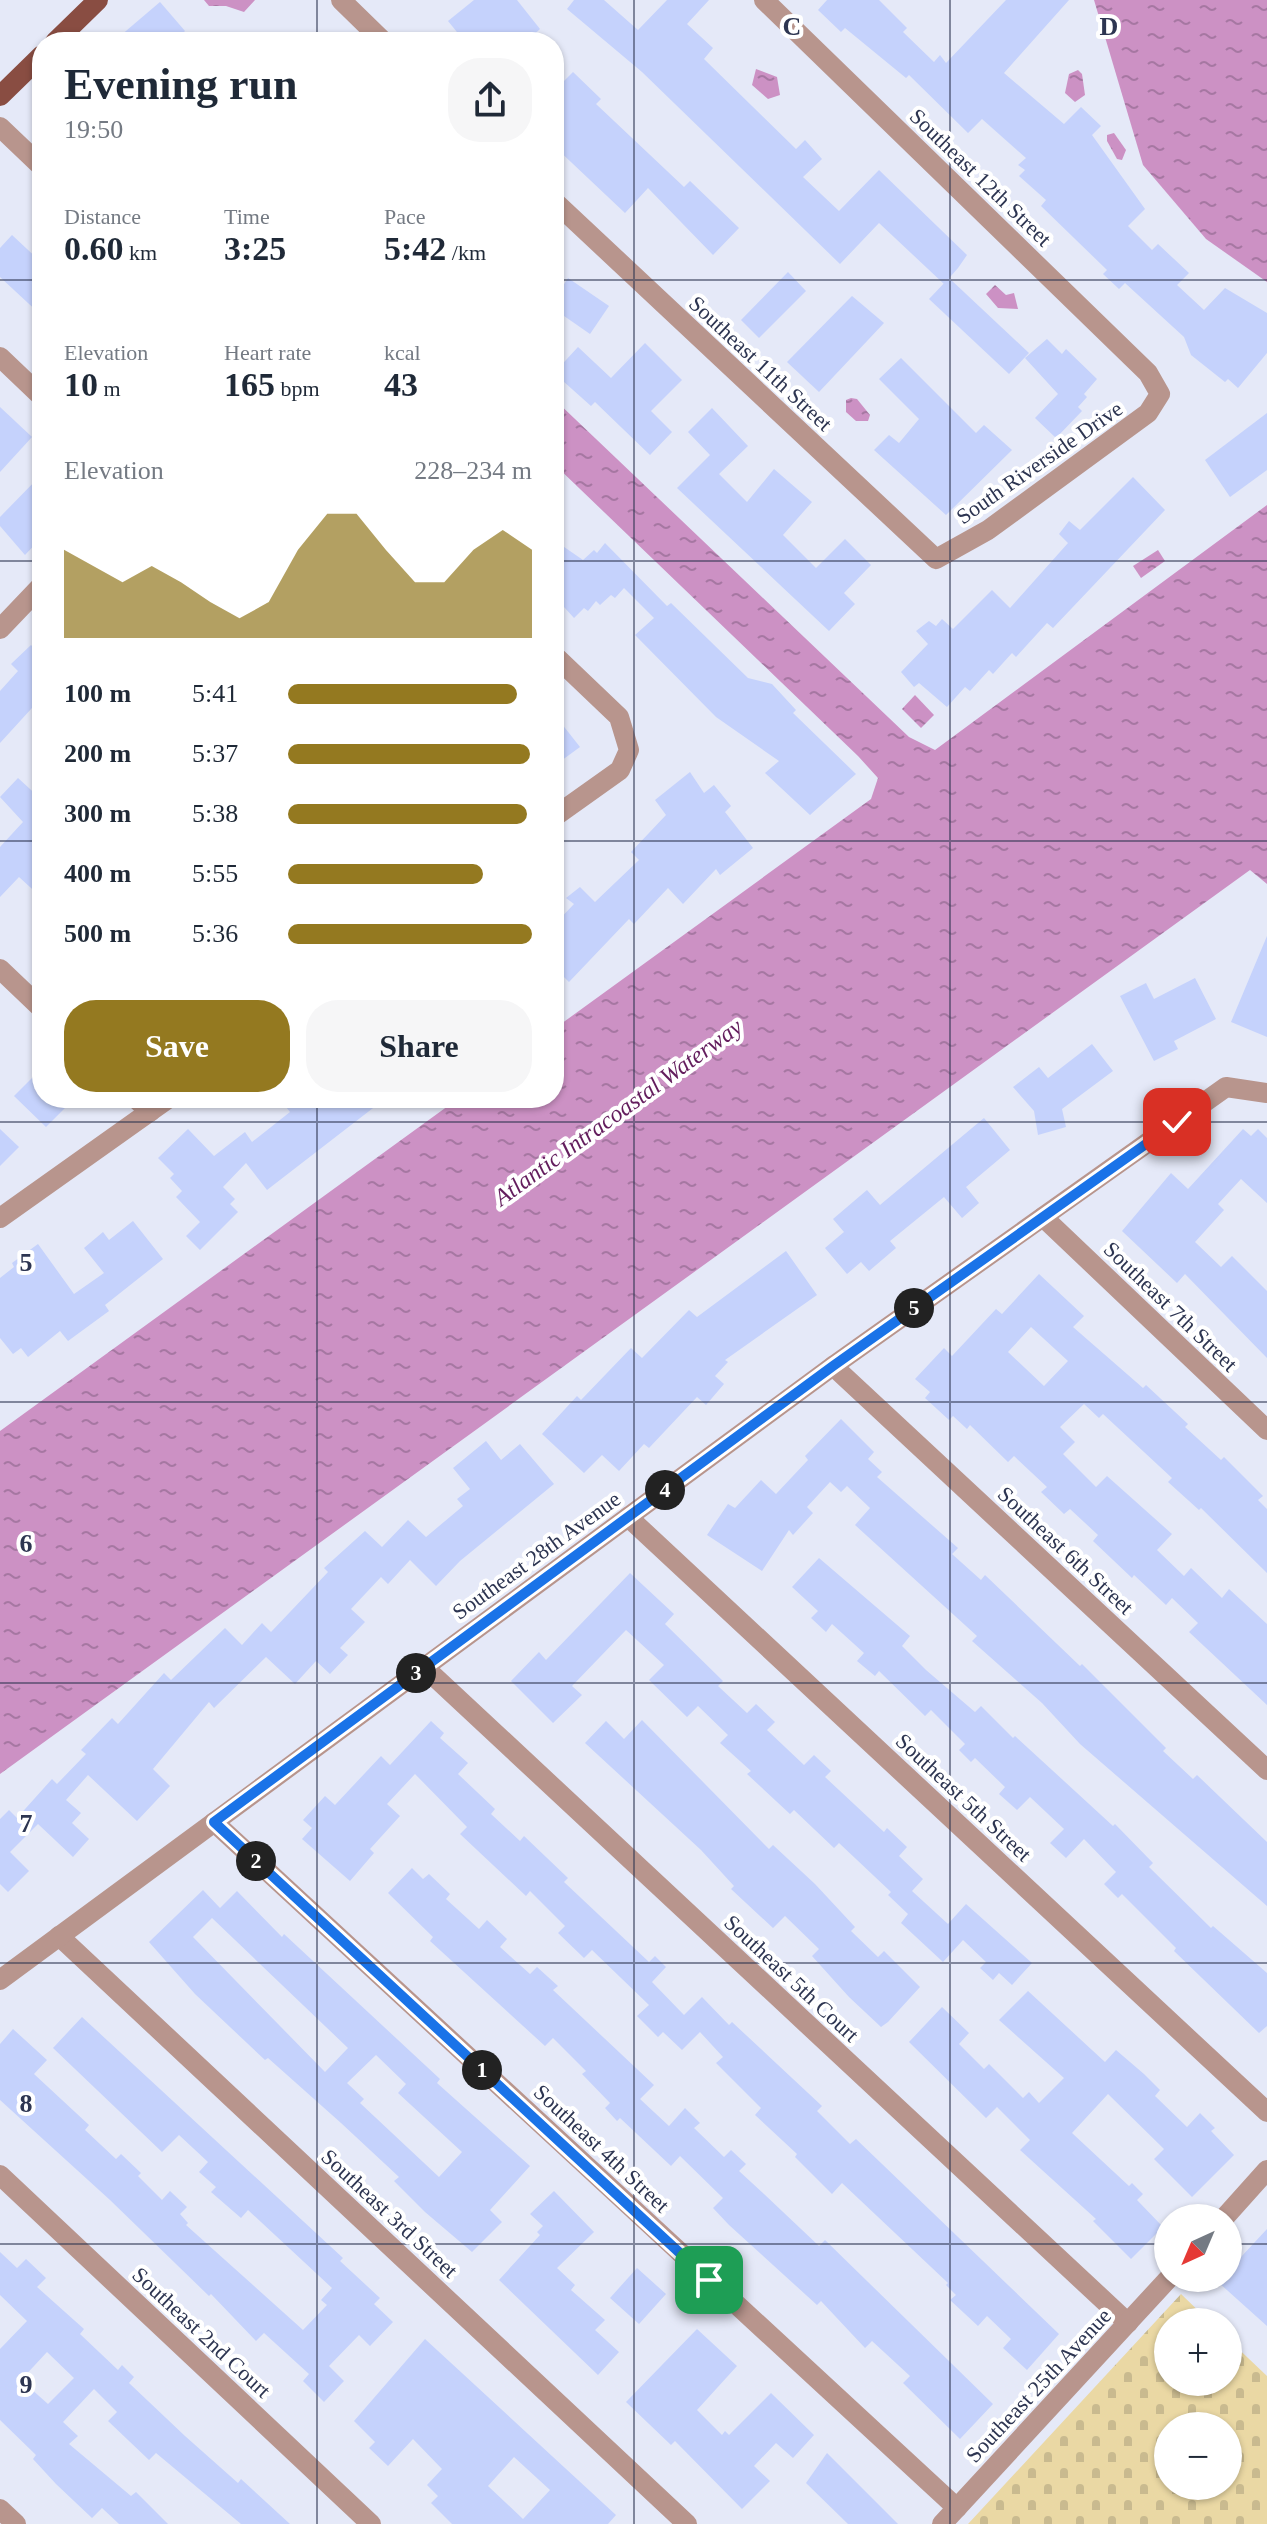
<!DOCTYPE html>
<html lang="en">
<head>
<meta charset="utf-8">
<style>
	:root { --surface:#fff; --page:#f6f6f7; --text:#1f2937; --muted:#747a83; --accent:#947920 }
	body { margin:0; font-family:"Times New Roman",serif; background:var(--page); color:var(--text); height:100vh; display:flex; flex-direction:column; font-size:30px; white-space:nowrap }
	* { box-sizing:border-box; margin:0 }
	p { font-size:26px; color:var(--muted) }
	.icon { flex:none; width:44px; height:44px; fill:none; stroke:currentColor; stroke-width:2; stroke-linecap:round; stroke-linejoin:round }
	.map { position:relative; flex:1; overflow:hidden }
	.details { position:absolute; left:32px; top:32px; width:532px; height:1076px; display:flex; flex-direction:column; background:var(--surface); border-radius:32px; box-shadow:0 2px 6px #0004 }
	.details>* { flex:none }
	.needle { width:52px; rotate:224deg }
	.controls { position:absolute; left:1154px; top:2204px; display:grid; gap:16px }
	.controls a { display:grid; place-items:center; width:88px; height:88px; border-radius:50%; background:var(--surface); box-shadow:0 2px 6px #0004; font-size:40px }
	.pin { position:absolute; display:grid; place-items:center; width:68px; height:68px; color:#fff; margin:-34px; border-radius:16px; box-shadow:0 4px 12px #0006 }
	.km { position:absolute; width:40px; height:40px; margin:-20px; border-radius:50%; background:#222; color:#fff; font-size:22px; line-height:40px; text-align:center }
	.round { display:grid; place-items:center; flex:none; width:84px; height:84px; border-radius:32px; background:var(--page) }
	.head { display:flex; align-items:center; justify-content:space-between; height:136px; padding:0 32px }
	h1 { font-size:44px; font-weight:800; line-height:60px }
	.figures { display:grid; grid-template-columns:repeat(3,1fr); gap:12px; height:136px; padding:8px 32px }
	.figures div { display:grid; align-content:center }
	.figures b { font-size:34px; font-weight:800 }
	.figures small { font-size:22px; font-weight:400 }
	.figures p { font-size:22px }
	.chart { height:224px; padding:16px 32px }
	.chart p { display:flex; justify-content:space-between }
	.chart svg { width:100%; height:144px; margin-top:8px; fill:var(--accent); opacity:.7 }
	.cta { display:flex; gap:16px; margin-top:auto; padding:16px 32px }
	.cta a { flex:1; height:92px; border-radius:32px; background:var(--accent); color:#fff; font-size:32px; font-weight:800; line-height:92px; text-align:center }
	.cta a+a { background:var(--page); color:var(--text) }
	ul { padding:0 32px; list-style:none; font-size:26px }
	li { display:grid; grid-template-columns:128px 96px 1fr; align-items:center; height:60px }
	li i { height:20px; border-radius:10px; background:var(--accent) }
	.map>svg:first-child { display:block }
	.cemetery { fill:url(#cemetery-stones); fill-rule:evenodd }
	.water { fill:url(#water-ripples) }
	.building { fill:#c5d2fc; fill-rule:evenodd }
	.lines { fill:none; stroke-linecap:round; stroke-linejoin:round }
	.minor { stroke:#b8958d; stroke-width:20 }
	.major { stroke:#894d42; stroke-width:20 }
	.route-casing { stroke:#fff; stroke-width:16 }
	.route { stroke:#1a73e8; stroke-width:10 }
	.grid { fill:none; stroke:#2d3551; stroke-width:2; stroke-opacity:0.55 }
	.labels { text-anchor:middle; stroke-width:8; stroke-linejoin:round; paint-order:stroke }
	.street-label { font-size:22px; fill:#2d3551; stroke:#fff }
	.water-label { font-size:24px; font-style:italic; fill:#631d5d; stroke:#fff }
	.grid-label { font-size:26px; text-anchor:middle; font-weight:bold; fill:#2d3551; stroke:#fff; stroke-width:8; stroke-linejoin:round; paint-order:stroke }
</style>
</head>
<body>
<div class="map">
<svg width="1267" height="2524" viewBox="0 0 1267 2524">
	<defs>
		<pattern id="cemetery-stones" width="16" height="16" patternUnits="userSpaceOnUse" patternTransform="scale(2)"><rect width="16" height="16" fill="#ead8a4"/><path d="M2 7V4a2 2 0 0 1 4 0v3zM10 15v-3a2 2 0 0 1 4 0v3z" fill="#c9ba8f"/></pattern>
		<pattern id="water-ripples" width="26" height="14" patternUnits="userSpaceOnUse" patternTransform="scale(2)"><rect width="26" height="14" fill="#cc91c4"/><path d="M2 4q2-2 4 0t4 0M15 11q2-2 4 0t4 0" fill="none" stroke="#a677a2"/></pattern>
	</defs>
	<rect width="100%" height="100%" fill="#e5e9f8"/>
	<path class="cemetery" d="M1181 2294 1210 2322H1168V2382H1228V2339L1267 2376V2524H968ZM1168 2426H1228V2486H1168Z"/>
	<g class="water">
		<polygon points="204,0 255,0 244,12 226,6 209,6"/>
		<polygon points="1094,0 1267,0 1267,282 1206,239 1143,165"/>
		<polygon points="756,69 777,77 780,95 768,99 752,85"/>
		<polygon points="1078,70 1082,74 1085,95 1075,102 1065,93 1069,74"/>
		<polygon points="1114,133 1126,150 1122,160 1117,159 1107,141 1107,135"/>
		<polygon points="995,285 1006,295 1014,293 1018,309 998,308 986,294"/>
		<polygon points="851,398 857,399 870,415 868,421 856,421 846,412 846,400"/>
		<polygon points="554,399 909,737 935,750 1267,505 1267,884 1250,870 0,1774 0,1431 459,1098 554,1098 554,1029 871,799 878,778 858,756 554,464"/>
		<polygon points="1158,550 1165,561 1141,578 1133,566"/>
		<polygon points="915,695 934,715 921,728 902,709"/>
	</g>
	<g class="building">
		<polygon points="474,0 517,0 540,29 526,42 465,42 448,21"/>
		<polygon points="574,0 604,0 638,30 667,0 709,0 687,24 713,48 704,59 796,149 805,140 822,159 803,177 839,211 879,170 967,255 958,268 944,284 879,223 840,264 642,72 567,9"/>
		<polygon points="827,0 879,0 907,28 903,32 934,62 940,55 946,63 1006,0 1069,0 1004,73 1064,124 1081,107 1101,126 1092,135 1145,209 1128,226 1152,250 1158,244 1189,273 1177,285 1204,310 1225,288 1267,313 1267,353 1238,388 1228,379 1225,382 1191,355 1184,337 1125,283 1119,289 1103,274 1107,270 1041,206 1046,200 1019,176 1025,170 1018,165 1026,158 982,119 968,133 909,75 906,78 845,28 841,32 818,10"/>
		<polygon points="160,2 185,31 173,42 113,42"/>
		<polygon points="573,72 601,99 596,104 684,187 690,181 739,228 713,255 648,188 625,213 554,146 554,91"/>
		<polygon points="12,235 42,263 42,316 0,277 0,248"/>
		<polygon points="788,272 806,291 759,338 741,320"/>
		<polygon points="568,278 609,306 590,334 554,309 554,300"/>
		<polygon points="949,278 1029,353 1009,374 929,299"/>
		<polygon points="852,296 884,323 819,392 787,362"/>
		<polygon points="1047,339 1062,354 1066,349 1097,379 1084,394 1087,397 1078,407 1082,411 1056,438 1035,418 1058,394 1025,358"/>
		<polygon points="645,343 682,380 651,411 672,432 650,455 595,402 591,406 554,373 578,347 611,378"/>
		<polygon points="901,358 976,433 984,425 1012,450 946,515 874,450 889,435 899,443 919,419 879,379"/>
		<polygon points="0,407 32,437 0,472"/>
		<polygon points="712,408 748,446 719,474 747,502 774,469 812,502 783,535 816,568 845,539 871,565 844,593 855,604 829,631 677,488 710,455 688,432"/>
		<polygon points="1267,413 1267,470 1230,497 1205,460"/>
		<polygon points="42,474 42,537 25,555 0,526 0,517"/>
		<polygon points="1133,477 1165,510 1053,628 1047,623 1016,657 1012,653 993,674 989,670 970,691 965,687 947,707 919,683 914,687 901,672 928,644 916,631 929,621 936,626 942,619 953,629 992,590 1010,608 1068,543 1059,534 1069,521 1080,530"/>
		<polygon points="554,540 583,560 594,550 597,553 605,543 667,606 671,603 748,678 772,684 796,710 793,713 856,774 810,815 765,773 779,761 716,717 635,635 654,618 624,588 615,598 611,595 600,605 596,601 588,611 584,608 574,618 554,596"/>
		<polygon points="31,645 42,657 42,697 0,743 0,691 18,671 11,664"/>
		<polygon points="554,714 580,747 554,766"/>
		<polygon points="690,772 704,793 714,785 731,806 725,812 753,848 720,875 716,869 683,904 668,888 634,924 629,919 569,982 554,967 554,925 574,904 566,898 580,887 595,902 639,860 631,852 666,815 655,800"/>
		<polygon points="18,778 42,800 42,898 19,877 0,897 0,847 23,822 0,797"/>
		<polygon points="1267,936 1267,1037 1231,1022"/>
		<polygon points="1195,978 1216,1019 1174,1041 1178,1049 1154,1061 1120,996 1146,983 1154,999"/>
		<polygon points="1092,1044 1113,1071 1062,1109 1066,1127 1038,1135 1034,1111 1013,1087 1039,1067 1048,1078"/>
		<polygon points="42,1068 42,1098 75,1098 46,1127 14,1096"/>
		<polygon points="279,1098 386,1098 267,1190 246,1163 223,1187 235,1199 230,1204 238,1212 200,1250 186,1236 200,1222 176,1197 182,1191 170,1178 174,1174 158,1158 188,1129 214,1156 245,1132 252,1142 290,1112"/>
		<polygon points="984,1118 1010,1150 966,1187 979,1203 962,1218 944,1197 890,1241 896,1248 869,1271 861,1262 847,1274 825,1248 844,1232 833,1219 867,1190 880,1205"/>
		<polygon points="0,1129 19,1147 0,1166"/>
		<polygon points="1243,1129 1251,1136 1258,1129 1267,1138 1267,1203 1241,1179 1218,1204 1224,1210 1195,1242 1221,1267 1232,1256 1267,1291 1267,1358 1185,1274 1177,1283 1122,1231 1171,1173 1188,1189"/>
		<polygon points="133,1221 163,1259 105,1305 109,1311 68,1341 60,1331 28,1357 21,1348 13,1354 0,1338 0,1278 14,1267 12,1263 38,1244 74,1294 104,1273 84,1248 103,1232 109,1240"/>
		<polygon points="786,1251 817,1295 725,1360 728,1362 715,1376 724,1384 706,1405 697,1397 649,1448 644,1444 619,1471 602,1455 584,1473 542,1434 577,1396 581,1400 631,1348 642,1358 689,1310 697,1317"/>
		<path d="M1039 1274 1084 1316 1073 1327 1143 1388 1146 1385 1188 1424 1185 1427 1221 1460 1224 1457 1263 1496 1258 1500 1267 1509V1573L1201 1508 1199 1510 1168 1482 1172 1478 1103 1414 1099 1418 1084 1404 1060 1427 1075 1442 1063 1454 1096 1487 1107 1476 1172 1534 1157 1550 1184 1576 1191 1568 1222 1598 1229 1589 1267 1624V1705L1189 1632 1198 1623 1172 1598 1166 1605 1134 1575 1132 1578 1093 1541 1098 1535 1070 1509 1064 1514 1041 1492 1047 1487 1014 1456 1008 1462 970 1425 967 1429 953 1416 949 1420 925 1398 930 1392 915 1379 944 1348 952 1356 996 1309 1002 1314ZM1031 1327 1068 1361 1044 1386 1008 1352Z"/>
		<polygon points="841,1419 874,1452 868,1459 882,1472 877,1477 958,1548 952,1554 981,1580 985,1575 1080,1666 1082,1664 1166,1748 1163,1751 1193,1779 1197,1775 1267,1842 1267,1906 1080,1744 1042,1703 972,1641 977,1636 855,1525 870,1508 847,1486 841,1492 830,1482 807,1507 813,1513 793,1535 789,1530 762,1571 707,1535 728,1504 735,1508 761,1480 776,1494 808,1460 805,1456"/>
		<polygon points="486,1441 501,1460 520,1444 554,1484 460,1561 436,1586 410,1560 388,1584 381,1577 351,1609 365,1622 340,1648 348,1655 330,1674 316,1661 295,1684 266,1657 214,1708 209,1702 153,1769 170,1786 137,1821 88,1775 66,1800 81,1813 72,1823 89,1839 73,1857 38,1824 10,1852 29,1871 8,1892 0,1884 0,1819 9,1810 17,1818 52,1779 57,1784 86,1754 81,1750 112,1718 118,1724 164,1673 171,1680 225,1628 242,1645 262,1623 271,1632 328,1572 324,1568 365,1531 382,1547 408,1520 426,1537 463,1506 457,1499 470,1489 453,1468"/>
		<polygon points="819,1558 910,1636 902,1646 926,1670 975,1712 981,1706 1013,1738 1015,1736 1113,1826 1115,1824 1153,1863 1149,1867 1211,1928 1213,1926 1267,1973 1267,2026 1259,2033 1174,1951 1176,1948 1122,1894 1118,1898 1104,1884 1116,1872 1084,1839 1066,1858 1050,1843 1064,1829 1030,1797 1017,1810 999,1794 1005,1787 975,1758 971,1762 959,1750 965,1744 931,1710 925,1716 879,1671 875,1676 857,1661 864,1653 832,1624 826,1632 811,1618 818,1611 792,1587"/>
		<polygon points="630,1573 674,1614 665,1624 723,1681 718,1686 747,1713 756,1704 775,1722 767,1730 804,1765 814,1755 831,1771 825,1777 884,1832 887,1828 907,1847 899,1856 923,1879 912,1891 948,1924 966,1904 1032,1963 1012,1985 999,1973 993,1980 980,1968 986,1962 963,1940 943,1962 901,1923 908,1914 888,1895 891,1892 839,1843 834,1848 794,1810 790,1814 747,1774 751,1771 720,1743 728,1735 698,1706 687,1717 649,1680 664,1665 626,1630 572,1686 582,1695 553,1723 511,1681 539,1652 546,1660"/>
		<polygon points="642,1720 769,1849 773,1845 815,1884 855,1927 851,1931 878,1957 884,1951 920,1987 888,2022 881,2027 849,1997 812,1956 819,1949 785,1916 773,1928 731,1889 734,1886 701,1850 585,1743 606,1721 624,1739"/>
		<polygon points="431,1721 444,1733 440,1738 468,1763 458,1774 495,1809 491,1814 520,1841 524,1836 568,1878 564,1882 649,1962 655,1956 666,1967 652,1982 684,2015 702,1997 729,2025 732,2022 822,2106 817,2111 850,2144 856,2139 1059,2334 1027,2370 1003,2348 1011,2339 987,2316 978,2326 950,2300 956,2295 946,2285 948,2283 842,2183 832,2194 795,2157 797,2154 755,2115 761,2108 716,2063 723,2057 700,2032 682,2050 663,2032 658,2037 637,2016 649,2005 592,1950 584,1958 558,1933 565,1926 530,1891 526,1896 460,1834 467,1827 415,1774 387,1804 400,1816 370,1849 374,1853 350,1881 302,1839 312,1828 303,1820 325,1796 335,1805 381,1756 390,1765"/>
		<polygon points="412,1868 423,1879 429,1874 450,1894 446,1899 479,1929 487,1920 507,1939 500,1947 530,1974 537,1967 558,1986 553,1990 654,2085 640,2099 669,2126 685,2108 700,2123 694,2128 724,2157 731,2150 746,2164 739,2171 764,2194 819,2246 825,2240 993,2404 960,2439 903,2383 910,2376 872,2341 865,2348 821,2301 817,2305 729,2225 713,2208 723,2198 680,2156 671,2166 620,2118 617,2121 605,2108 610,2103 582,2074 586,2071 553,2038 545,2046 430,1941 433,1937 388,1893"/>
		<path d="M203 1890 220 1908 237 1891 282 1937 284 1934 440 2079 437 2083 530 2166 490 2210 502 2222 472 2252 425 2212 394 2181 399 2177 341 2123 268 2058 265 2060 195 1994 149 1942ZM212 1918 348 2048 325 2072 193 1937ZM376 2055 406 2084 398 2093 462 2152 439 2177 360 2103 364 2099 347 2083Z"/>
		<polygon points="1028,1991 1105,2062 1116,2050 1144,2074 1160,2090 1155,2096 1187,2127 1200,2113 1215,2128 1211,2131 1234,2155 1192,2197 1154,2159 1164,2149 1108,2094 1072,2133 1129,2186 1132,2183 1143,2194 1137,2200 1163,2227 1131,2259 1093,2221 1096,2219 1020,2150 1030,2140 997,2107 986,2118 909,2042 942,2007 969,2033 959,2044 984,2069 989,2064 1023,2098 1029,2092 1039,2103 1064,2078 999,2020"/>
		<polygon points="82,2017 343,2258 340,2261 380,2298 374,2304 393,2322 370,2346 359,2335 329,2366 344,2381 324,2402 303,2381 309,2374 264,2333 256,2341 211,2294 209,2296 110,2200 0,2100 0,2044 13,2029 47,2060 34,2074 89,2125 85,2130 116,2159 121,2154 141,2173 138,2176 162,2200 170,2191 187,2207 180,2214 188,2223 186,2225 303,2330 327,2305 321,2300 332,2288 248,2210 241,2218 211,2192 216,2187 199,2172 208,2162 179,2135 162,2152 53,2048"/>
		<polygon points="554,2191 594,2232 557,2268 575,2285 571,2290 605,2320 595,2330 619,2352 598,2375 499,2280 540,2235 537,2232 543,2226 530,2214"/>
		<polygon points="1267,2229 1267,2326 1218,2282 1228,2278 1228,2271"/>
		<path d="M0 2252 17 2268 26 2259 46 2278 37 2287 84 2329 80 2334 118 2370 122 2365 134 2377 129 2383 185 2436 238 2483 241 2479 290 2524H241L156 2453 149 2460 108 2421 117 2412 94 2389 63 2422 78 2436 69 2444 131 2496 136 2492 168 2524H119L102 2508 92 2518 56 2484 33 2459 36 2455 0 2420V2349L27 2321 0 2295ZM47 2352 74 2378 48 2404 21 2380Z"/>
		<polygon points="637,2268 666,2294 639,2324 610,2298"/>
		<polygon points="697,2329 737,2366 697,2410 722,2435 725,2431 729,2435 771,2393 814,2435 793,2458 776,2443 754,2466 770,2481 742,2509 675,2441 671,2445 626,2402"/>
		<path d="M425 2339 616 2515 608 2524H452L431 2503 438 2496 427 2485 442 2469 413 2439 388 2466 369 2448 375 2442 354 2421ZM514 2457 550 2490 523 2519 488 2486Z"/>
		<polygon points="827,2453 898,2524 848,2524 806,2483"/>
	</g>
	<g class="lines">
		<g class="minor">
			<polyline points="341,0 384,42"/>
			<polyline points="0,127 42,167"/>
			<polyline points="554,201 936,559 988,530 1148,413 1160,394 1148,373 764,0"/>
			<polyline points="0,357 42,397"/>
			<polyline points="0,629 42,585"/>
			<polyline points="554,655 619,717 629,750 620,770 554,817"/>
			<polyline points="0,969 42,1009"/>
			<polyline points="135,1098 150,1112"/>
			<polyline points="1043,1217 1267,1430"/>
			<polyline points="0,1218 169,1098"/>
			<polyline points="833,1366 1267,1770"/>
			<polyline points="628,1517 1267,2112"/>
			<polyline points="424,1667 1128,2323"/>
			<polyline points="214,1822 957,2508"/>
			<polyline points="59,1936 687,2524"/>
			<polyline points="0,1980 833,1366 1226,1087 1267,1093"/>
			<polyline points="0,2175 371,2524"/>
			<polyline points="1224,2218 1267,2170"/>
			<polyline points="0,2509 16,2524"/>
			<polyline points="942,2524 1169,2278"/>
		</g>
		<g class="major">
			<polyline points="55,42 98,0"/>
			<polyline points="0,96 42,55"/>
		</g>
	</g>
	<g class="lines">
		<defs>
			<polyline id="route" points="709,2280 214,1822 833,1366 1177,1122"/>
		</defs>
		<use href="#route" class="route-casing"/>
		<use href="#route" class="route"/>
	</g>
	<path class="grid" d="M317 0V42M634 0V2524M950 0V2524M0 280H42M554 280H1267M0 561H42M554 561H1267M0 841H42M554 841H1267M317 1098V2524M0 1122H1267M0 1402H1267M0 1683H1267M0 1963H1267M0 2244H1168M1228 2244H1267"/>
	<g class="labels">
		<g class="street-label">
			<text transform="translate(981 177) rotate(44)" y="8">Southeast 12th Street</text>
			<text transform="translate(761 363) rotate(43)" y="8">Southeast 11th Street</text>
			<text transform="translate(1039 462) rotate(-35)" y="8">South Riverside Drive</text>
			<text transform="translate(1171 1306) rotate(44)" y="8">Southeast 7th Street</text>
			<text transform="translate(1066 1550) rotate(43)" y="8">Southeast 6th Street</text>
			<text transform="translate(536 1555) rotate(-36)" y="8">Southeast 28th Avenue</text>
			<text transform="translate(964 1797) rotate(43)" y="8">Southeast 5th Street</text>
			<text transform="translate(792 1978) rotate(43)" y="8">Southeast 5th Court</text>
			<text transform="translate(602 2148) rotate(43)" y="8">Southeast 4th Street</text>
			<text transform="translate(390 2213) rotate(43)" y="8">Southeast 3rd Street</text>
			<text transform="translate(202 2332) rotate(43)" y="8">Southeast 2nd Court</text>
			<text transform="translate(1038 2385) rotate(-47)" y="8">Southeast 25th Avenue</text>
		</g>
		<g class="water-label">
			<text transform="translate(618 1112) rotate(-36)" y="8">Atlantic Intracoastal Waterway</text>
		</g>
	</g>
	<g class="grid-label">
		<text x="792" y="35">C</text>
		<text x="1109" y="35">D</text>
		<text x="26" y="1271">5</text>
		<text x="26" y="1552">6</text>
		<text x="26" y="1832">7</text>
		<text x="26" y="2112">8</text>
		<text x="26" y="2393">9</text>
	</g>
</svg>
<div class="controls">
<a><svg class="needle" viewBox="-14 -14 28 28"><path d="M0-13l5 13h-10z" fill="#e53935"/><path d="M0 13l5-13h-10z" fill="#747a83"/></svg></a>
<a>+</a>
<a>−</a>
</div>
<div class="pin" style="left:709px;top:2280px;background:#1e9e55"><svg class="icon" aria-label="arrive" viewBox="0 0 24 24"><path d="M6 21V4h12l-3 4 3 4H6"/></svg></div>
<div class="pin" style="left:1177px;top:1122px;background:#d93025"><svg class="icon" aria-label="check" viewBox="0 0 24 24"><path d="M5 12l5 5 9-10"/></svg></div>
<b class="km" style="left:482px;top:2070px">1</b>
<b class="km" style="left:256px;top:1861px">2</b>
<b class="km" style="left:416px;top:1673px">3</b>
<b class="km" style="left:665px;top:1490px">4</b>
<b class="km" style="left:914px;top:1308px">5</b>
<section class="details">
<div class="head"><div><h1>Evening run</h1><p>19:50</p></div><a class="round"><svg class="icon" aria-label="share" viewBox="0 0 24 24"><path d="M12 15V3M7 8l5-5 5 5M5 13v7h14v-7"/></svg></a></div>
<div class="figures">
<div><p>Distance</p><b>0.60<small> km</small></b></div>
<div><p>Time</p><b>3:25</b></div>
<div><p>Pace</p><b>5:42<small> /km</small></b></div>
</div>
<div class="figures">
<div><p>Elevation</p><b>10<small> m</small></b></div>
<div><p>Heart rate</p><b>165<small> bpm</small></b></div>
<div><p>kcal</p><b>43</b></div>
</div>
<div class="chart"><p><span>Elevation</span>228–234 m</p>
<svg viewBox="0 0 160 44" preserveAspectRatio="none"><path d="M0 44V17L10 22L20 27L30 22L40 27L50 33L60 38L70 33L80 17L90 6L100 6L110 17L120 27L130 27L140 17L150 11L160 17V44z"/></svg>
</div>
<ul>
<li><b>100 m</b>5:41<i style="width:94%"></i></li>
<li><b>200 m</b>5:37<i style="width:99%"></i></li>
<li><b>300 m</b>5:38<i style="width:98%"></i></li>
<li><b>400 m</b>5:55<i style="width:80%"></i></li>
<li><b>500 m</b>5:36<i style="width:100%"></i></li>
</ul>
<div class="cta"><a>Save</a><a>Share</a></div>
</section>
</div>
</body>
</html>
